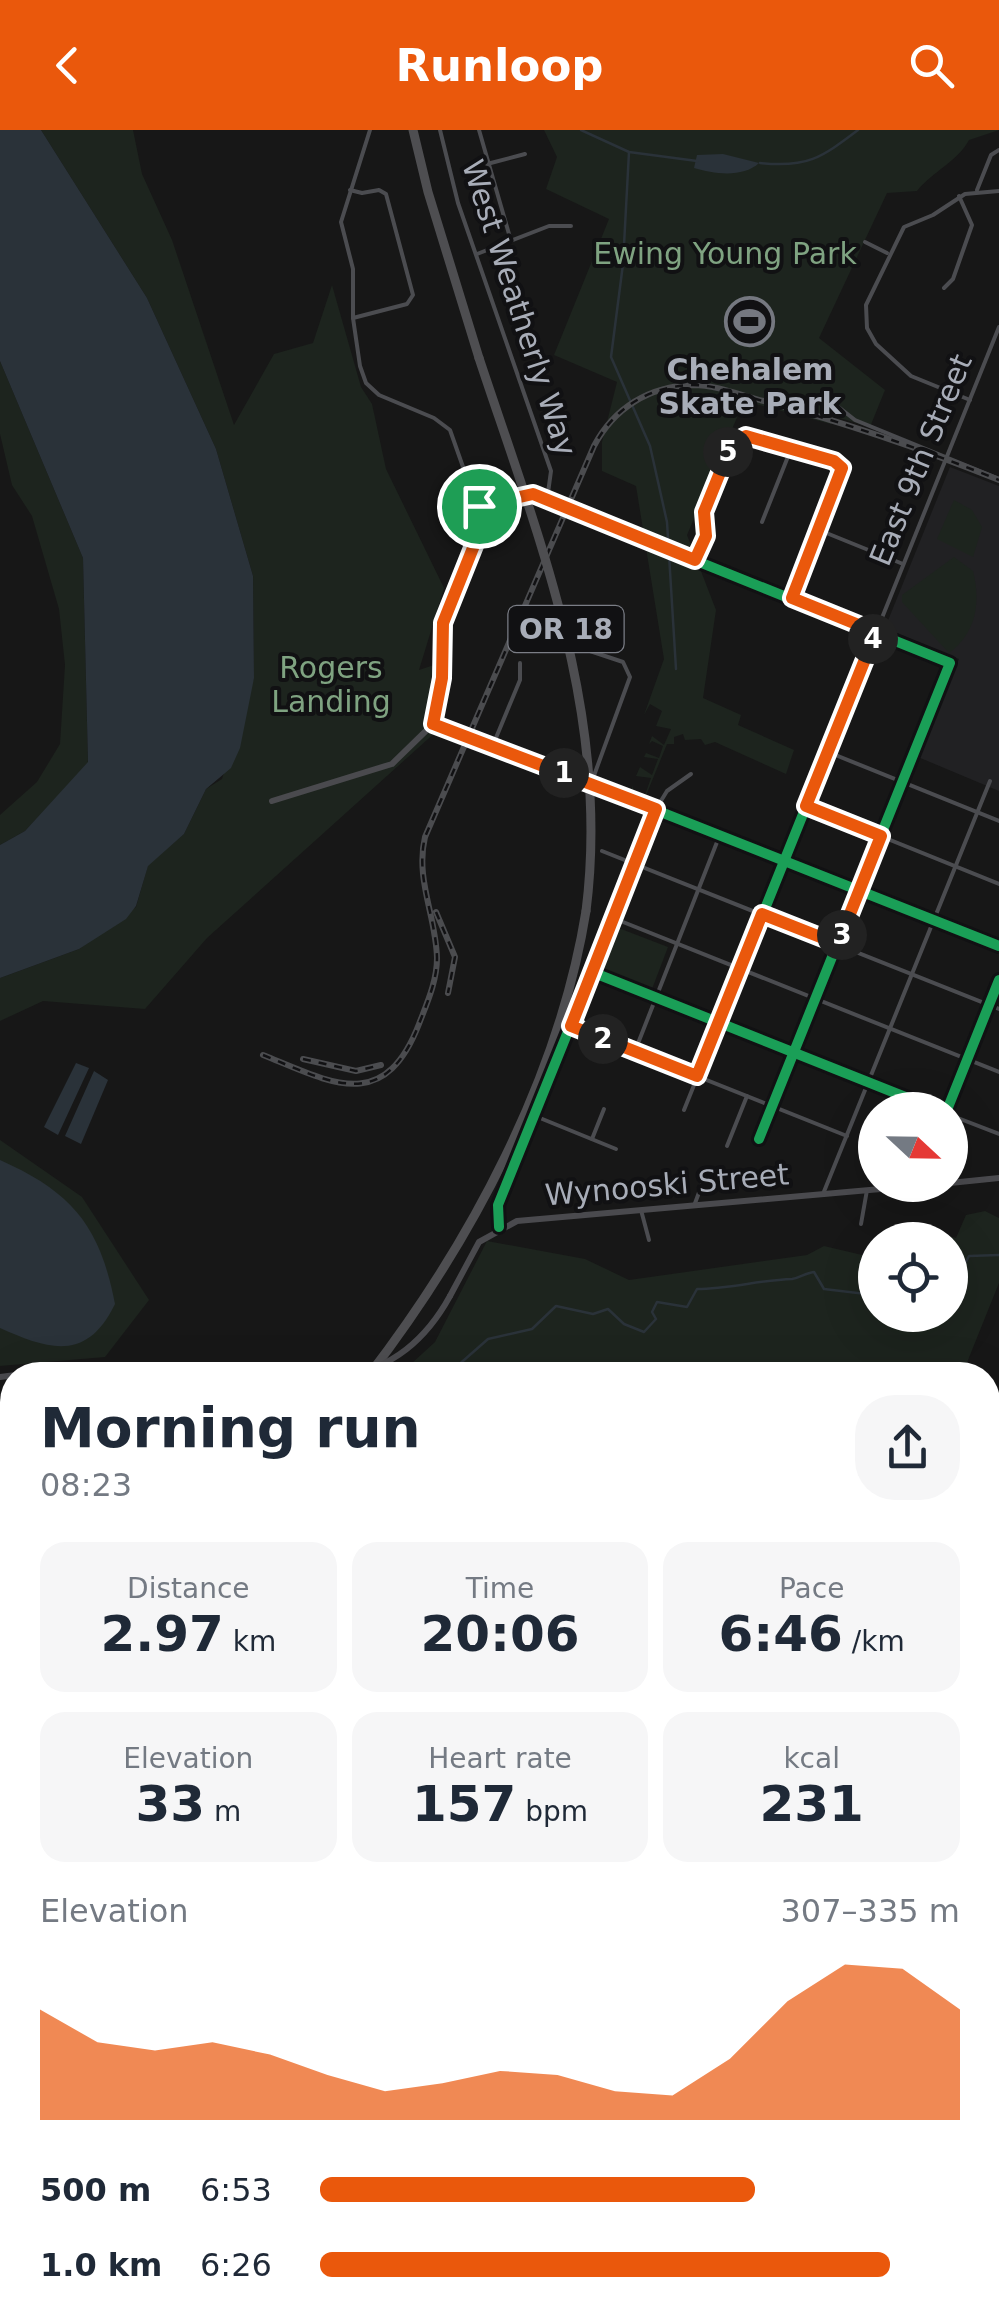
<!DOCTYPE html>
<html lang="en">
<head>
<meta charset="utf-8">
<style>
	:root { --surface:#fff; --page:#f6f6f7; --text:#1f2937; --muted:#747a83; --accent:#ea580c }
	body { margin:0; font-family:"DejaVu Sans",sans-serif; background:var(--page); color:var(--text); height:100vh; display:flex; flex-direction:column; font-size:38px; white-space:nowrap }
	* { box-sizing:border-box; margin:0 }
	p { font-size:32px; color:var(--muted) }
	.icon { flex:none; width:55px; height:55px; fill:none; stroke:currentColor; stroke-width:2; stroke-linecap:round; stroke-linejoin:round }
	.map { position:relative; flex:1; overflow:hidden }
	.drawer { position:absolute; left:0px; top:1232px; width:1000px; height:962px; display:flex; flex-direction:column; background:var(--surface); border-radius:40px 40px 0 0; box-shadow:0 10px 40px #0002 }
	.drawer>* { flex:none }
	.needle { width:65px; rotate:112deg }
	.buttons { position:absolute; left:858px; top:962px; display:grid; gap:20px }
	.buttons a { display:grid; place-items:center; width:110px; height:110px; border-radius:50%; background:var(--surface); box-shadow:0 10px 40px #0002; font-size:50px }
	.pin { position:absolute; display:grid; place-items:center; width:85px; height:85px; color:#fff; margin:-42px; border:5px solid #fff; border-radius:50%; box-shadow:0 2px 10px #0007 }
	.km { position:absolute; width:50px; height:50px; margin:-25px; border-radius:50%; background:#222; color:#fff; font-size:28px; line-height:50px; text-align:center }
	.round { display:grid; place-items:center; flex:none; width:105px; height:105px; border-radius:40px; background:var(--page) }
	.summary { display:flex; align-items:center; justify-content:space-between; height:170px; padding:0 40px }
	h1 { font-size:55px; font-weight:700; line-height:75px }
	.metrics { display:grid; grid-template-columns:repeat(3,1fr); gap:15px; height:170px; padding:10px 40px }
	.metrics div { display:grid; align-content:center; border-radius:25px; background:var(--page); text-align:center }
	.metrics b { font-size:50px; font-weight:700 }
	.metrics small { font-size:28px; font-weight:400 }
	.metrics p { font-size:28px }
	.chart { height:280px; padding:20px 40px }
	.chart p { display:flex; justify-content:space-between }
	.chart svg { width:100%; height:180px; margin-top:10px; fill:var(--accent); opacity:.7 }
	ul { padding:0 40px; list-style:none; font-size:32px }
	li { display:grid; grid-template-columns:160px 120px 1fr; align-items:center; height:75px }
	li i { height:25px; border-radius:12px; background:var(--accent) }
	header { display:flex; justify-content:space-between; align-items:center; height:130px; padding:0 40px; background:var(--accent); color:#fff; font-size:45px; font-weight:700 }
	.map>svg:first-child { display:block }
	.built { fill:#212123 }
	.green { fill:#1d241e }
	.water { fill:#2a3239 }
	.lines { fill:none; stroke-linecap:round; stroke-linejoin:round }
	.stream { stroke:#2a3239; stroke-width:2.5 }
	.street { stroke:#4b4c50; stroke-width:4 }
	.secondary { stroke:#4a4a4e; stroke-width:6 }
	.primary { stroke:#4d4f52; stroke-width:8 }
	.highway { stroke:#4e4e51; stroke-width:9 }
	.rail-casing { stroke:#4b4c4f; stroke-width:6 }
	.rail { stroke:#111113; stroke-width:2.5; stroke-dasharray:8; stroke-linecap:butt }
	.secondary-bridge { stroke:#4a4a4e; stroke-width:6 }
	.highway-bridge { stroke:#4e4e51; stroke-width:9 }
	.cycleway-casing { stroke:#111113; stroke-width:16 }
	.cycleway { stroke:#1a9f57; stroke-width:10 }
	.route-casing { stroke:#fff; stroke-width:20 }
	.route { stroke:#ea580c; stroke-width:12 }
	.labels { text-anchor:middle; stroke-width:8; stroke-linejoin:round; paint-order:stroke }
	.shield { fill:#111113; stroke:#7b7e86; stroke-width:2.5 }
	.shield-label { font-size:28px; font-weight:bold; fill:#a8adb8 }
	.park-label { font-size:30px; fill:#7fa381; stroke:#111113 }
	.street-label { font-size:30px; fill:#a8adb8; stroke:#111113 }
	.poi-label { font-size:30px; font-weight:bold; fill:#a8adb8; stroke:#111113 }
</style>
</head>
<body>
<header><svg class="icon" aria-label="back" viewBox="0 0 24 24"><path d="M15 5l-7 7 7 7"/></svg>Runloop<svg class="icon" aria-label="search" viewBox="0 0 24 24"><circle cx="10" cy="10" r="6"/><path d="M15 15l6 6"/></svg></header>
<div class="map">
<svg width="999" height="2194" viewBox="0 0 999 2194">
	<rect width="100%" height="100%" fill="#171717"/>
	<g class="built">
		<polygon points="950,337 999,356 999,661 918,627 959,529 885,498"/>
		<polygon points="999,1704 999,1893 988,1888 988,1712"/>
	</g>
	<g class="green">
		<polygon points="41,0 133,0 142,44 172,110 234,295 274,224 313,213 332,155 361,257 372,274 386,339 444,458 419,540 437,534 438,600 207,808 145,879 43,871 0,891 0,848 79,819 136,777 148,735 184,704 206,659 222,649 254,548 253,446 216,319 147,168"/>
		<path d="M544 0H999L969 10C957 32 933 41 917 61L887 63 819 208 885 260 870 297 833 286 831 294 744 271 687 405 716 480 703 568 741 585 738 595 794 620 786 644 715 612 705 615 701 609 685 610 683 604 674 607V614H667L645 668 630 662 633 656V660L645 665 651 648 636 646 640 637 652 645 658 629 644 627 646 623 659 628 663 616 652 611 649 614 652 606 664 615 671 599 656 596 662 581 650 574 644 585 664 529 636 356 602 341V312L617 252 554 225 609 89 546 59 557 27Z"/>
		<polygon points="0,231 83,428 88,633 25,701 0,715 0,685 37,652 60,614 65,535 59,479 32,386 12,355 0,304"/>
		<polygon points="954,370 972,380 982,397 973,427 937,409"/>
		<path d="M954 427 973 441C981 473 976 503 949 523L902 472V465Z"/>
		<polygon points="616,797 668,817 652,859 600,839"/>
		<polygon points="0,1010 82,1067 149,1170 105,1227 0,1236"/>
		<polygon points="985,1081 999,1088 999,1153 962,1245 399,1245 435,1212 487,1111 585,1129 629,1150 807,1125 824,1116 875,1128 875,1185 950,1185 950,1110 935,1110 938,1103 956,1108 966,1085"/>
		<polygon points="0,2048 12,2054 12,2182 433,2182 459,2194 7,2194 0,2191"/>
	</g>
	<g class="water">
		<polygon points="0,0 41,0 147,168 216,319 253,446 254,548 240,618 231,638 206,659 184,704 148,736 136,776 126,789 79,819 0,848 0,715 25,701 88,632 83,428 0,231"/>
		<path d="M723 24 759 33C743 48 714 44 694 38L697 25Z"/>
		<polygon points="76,933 89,938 58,1005 44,997"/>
		<polygon points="94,941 108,950 81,1014 65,1006"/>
		<path d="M0 1030C72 1062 100 1096 115 1174 87 1232 49 1220 0 1198Z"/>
		<polygon points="671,2182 702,2183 724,2194 666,2194"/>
	</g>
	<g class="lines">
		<g class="stream">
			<polyline points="581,0 629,22 697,31"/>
			<polyline points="629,22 623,134 611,227 650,316 667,392 676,539"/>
			<path d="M760 33C807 38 821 28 858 0"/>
			<polyline points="950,1148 966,1155 961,1141 969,1126 999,1125"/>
			<polyline points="920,1185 925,1185"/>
			<path d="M447 1245 488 1209 532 1199 556 1176 593 1184 608 1179 624 1194 644 1202 656 1189 652 1182 657 1172 687 1177 697 1159C729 1159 760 1150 792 1149 800 1148 805 1143 814 1142L824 1159 866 1164 872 1172 875 1166"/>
			<polyline points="9,2108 12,2109"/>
			<polyline points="112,2182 120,2182"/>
			<polyline points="157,2182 167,2194"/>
			<polyline points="214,2182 220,2188 216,2194"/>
			<polyline points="302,2182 344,2194"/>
			<polyline points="220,2188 244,2182"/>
			<polyline points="179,2194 182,2182"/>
		</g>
		<g class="street">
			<polyline points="370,0 341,92 353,139 353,188 360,236 366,253 379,265 434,288 450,300 481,388 443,493 442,548 433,594"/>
			<polyline points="440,0 458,73 551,341 547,370"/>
			<polyline points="479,0 511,111"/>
			<polyline points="487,34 525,24"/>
			<polyline points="350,60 362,63 379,60 386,64 413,165 407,174 353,188"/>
			<polyline points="977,60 991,25 999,20"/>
			<polyline points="865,112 887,123"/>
			<polyline points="477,124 549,96 571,96"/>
			<polyline points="944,158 953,149 972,95 959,66"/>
			<polyline points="822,264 855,290 999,349"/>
			<polyline points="970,270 911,246 876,214 867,198 866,175 904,97 933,85 965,64 999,61"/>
			<polyline points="479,376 533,365 950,533 759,1009"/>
			<polyline points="762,392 791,319"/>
			<polyline points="819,400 903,434"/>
			<polyline points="695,430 705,405 704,382 736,308 746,306 834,331 842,338 841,345 792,468"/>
			<polyline points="584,519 623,532 630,547 592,651"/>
			<polyline points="493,615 520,550 520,533"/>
			<polyline points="828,622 999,691"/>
			<polyline points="806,676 999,754"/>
			<polyline points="656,679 667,661 691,644"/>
			<polyline points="602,721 999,879"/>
			<polyline points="613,788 999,942"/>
			<polyline points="592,842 938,980"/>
			<polyline points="571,896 847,1006"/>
			<polyline points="635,921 719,707"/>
			<polyline points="684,980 999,197"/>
			<polyline points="947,980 999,850"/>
			<polyline points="950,985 999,1004"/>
			<polyline points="535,986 616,1019"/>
			<polyline points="592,1009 604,979"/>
			<polyline points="727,1016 747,966"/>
			<polyline points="823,1064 990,651"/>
			<polyline points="694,1076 708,1038"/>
			<polyline points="641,1080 649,1110"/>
			<polyline points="861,1094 867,1060"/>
			<polyline points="988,1296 999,1301"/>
			<polyline points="988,1466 999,1471"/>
			<polyline points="988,1489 999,1460"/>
			<polyline points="988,1520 999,1525"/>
			<polyline points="988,1575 999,1580"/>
			<polyline points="988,1630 999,1634"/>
			<polyline points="988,1669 999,1640"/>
			<polyline points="902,2182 919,2194"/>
		</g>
		<g class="secondary">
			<polyline points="272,671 392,634 433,594 443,596 999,816"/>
			<polyline points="950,1053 999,1048"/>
			<polyline points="499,1097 498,1075 656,679"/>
			<polyline points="450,1166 479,1112 517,1091 926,1055"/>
			<polyline points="0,1247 38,1242 264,1245"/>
			<polyline points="988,1805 999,1799"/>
			<polyline points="0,1922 12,1932"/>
			<polyline points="0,2088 12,2056"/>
			<polyline points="732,2194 737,2182"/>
		</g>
		<polyline class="primary" points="988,1706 999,1698"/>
		<g class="highway">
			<polyline points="413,0 428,62 479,228"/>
			<path d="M369 1245C471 1112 559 948 586 781"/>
			<polyline points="0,1772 12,1772"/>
			<polyline points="988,2151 999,2155"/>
		</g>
		<defs>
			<g id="rail">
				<polyline points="436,782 455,827 448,863"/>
				<path d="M263 925C332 953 384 984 419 894 427 873 437 851 437 828 436 786 415 749 425 707L594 316C614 278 649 256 693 255 717 255 743 266 767 272 847 293 922 319 999 350"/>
				<polyline points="303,929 356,941 381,935"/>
			</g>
		</defs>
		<use href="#rail" class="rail-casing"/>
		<use href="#rail" class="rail"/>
		<path class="secondary-bridge" d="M343 1245C392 1240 427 1208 450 1166"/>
		<path class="highway-bridge" d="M479 228C539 409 611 586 586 781"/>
		<defs>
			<g id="cycleway">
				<polyline points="479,376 533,365 950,533 759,1009"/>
				<polyline points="547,637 999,816"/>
				<polyline points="719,893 828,622"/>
				<polyline points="947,980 999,850"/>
				<polyline points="499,1097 498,1075 592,842 938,980"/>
			</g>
		</defs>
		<use href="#cycleway" class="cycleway-casing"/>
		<use href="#cycleway" class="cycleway"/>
	</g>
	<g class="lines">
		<defs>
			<polygon id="route" points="746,306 834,331 842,338 792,468 876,502 806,676 881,706 838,814 762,784 697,946 571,896 656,679 433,594 442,548 443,493 479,403 479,376 533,364 695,430 706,406 704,382 732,313"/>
		</defs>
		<use href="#route" class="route-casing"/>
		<use href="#route" class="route"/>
	</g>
	<defs>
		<symbol id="stadium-ring" viewBox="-11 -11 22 22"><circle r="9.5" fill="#111113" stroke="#757880" stroke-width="1.5"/><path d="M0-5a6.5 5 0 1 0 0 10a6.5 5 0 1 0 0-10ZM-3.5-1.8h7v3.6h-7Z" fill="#757880"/></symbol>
	</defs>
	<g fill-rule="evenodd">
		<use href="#stadium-ring" x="722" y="164" width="55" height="55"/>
	</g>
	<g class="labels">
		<rect class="shield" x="508.5" y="476" width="115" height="46" rx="8"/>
		<g class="shield-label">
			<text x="566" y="509">OR 18</text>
		</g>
		<g class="park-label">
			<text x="725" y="134">Ewing Young Park</text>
			<text x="331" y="548">Rogers<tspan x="331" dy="34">Landing</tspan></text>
		</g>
		<g class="street-label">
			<text transform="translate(519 178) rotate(72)" y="10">West Weatherly Way</text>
			<text transform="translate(921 330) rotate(-68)" y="10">East 9th Street</text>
			<text transform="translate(667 1055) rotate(-5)" y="10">Wynooski Street</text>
		</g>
		<g class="poi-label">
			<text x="750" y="250">Chehalem<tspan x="750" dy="34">Skate Park</tspan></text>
		</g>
	</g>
</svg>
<div class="buttons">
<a><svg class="needle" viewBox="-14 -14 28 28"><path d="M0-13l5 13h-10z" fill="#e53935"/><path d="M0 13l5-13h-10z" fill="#747a83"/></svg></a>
<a><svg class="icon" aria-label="locate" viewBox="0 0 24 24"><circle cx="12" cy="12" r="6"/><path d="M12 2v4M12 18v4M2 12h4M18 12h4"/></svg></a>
</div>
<div class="pin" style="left:479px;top:376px;background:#1e9e55"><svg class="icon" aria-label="arrive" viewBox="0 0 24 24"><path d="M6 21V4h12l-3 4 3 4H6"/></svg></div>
<b class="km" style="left:564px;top:643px">1</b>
<b class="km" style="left:603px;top:909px">2</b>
<b class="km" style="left:842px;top:805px">3</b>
<b class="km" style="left:873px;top:509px">4</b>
<b class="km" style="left:728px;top:322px">5</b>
<section class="drawer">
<div class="summary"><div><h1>Morning run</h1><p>08:23</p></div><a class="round"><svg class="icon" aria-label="share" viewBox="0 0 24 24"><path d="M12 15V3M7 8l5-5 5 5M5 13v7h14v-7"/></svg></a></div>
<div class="metrics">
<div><p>Distance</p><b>2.97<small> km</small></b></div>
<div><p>Time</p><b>20:06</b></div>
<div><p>Pace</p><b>6:46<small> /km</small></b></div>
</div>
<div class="metrics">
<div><p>Elevation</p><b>33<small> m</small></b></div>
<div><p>Heart rate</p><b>157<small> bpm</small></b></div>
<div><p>kcal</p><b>231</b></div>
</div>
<div class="chart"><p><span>Elevation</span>307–335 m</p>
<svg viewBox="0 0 160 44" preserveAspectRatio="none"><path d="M0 44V17L10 25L20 27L30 25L40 28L50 33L60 37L70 35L80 32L90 33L100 37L110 38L120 29L130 15L140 6L150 7L160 17V44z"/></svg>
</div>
<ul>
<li><b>500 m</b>6:53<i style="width:68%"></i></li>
<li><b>1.0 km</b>6:26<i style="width:89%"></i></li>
</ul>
</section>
</div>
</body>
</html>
